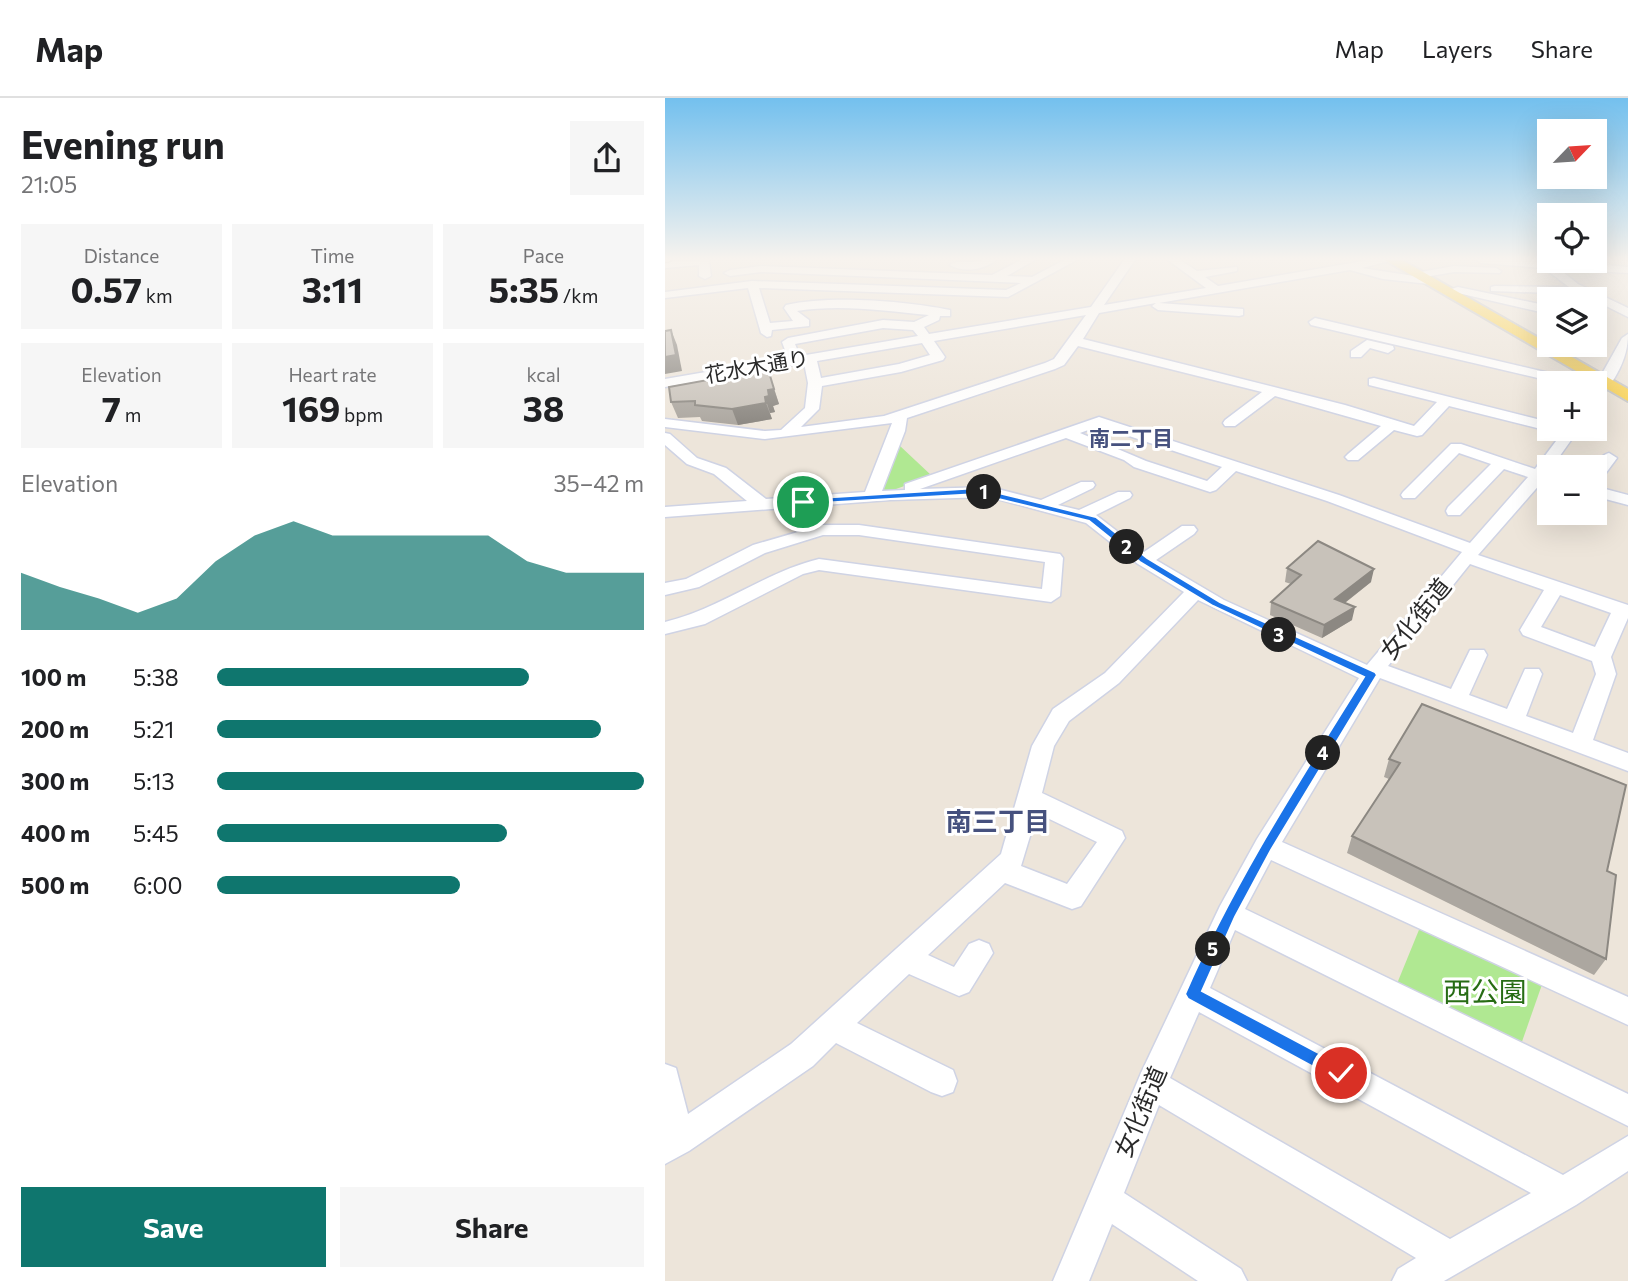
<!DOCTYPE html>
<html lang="en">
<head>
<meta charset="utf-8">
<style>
	:root { --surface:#fff; --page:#f6f6f6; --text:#202124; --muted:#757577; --line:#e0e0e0; --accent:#0f766e }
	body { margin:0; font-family:Commissioner,"Noto Sans JP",sans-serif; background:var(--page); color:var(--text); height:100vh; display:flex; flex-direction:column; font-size:26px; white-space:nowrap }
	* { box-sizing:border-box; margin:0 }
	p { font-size:23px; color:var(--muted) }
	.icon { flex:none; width:38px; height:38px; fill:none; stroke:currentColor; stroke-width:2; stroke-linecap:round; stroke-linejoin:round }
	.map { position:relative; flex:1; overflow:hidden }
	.sheet { display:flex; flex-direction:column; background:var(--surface); width:665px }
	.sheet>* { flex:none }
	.needle { width:46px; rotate:65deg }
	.buttons { position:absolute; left:872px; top:21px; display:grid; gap:14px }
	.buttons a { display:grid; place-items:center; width:70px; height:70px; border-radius:0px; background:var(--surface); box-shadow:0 7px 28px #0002; font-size:35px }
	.pin { position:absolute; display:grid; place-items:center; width:60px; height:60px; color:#fff; margin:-30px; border:4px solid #fff; border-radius:50%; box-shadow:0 2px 7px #0007 }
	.km { position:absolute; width:35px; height:35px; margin:-18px; border-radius:50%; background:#222; color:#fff; font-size:19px; line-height:35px; text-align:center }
	.round { display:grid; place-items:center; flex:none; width:74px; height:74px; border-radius:0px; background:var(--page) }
	.summary { display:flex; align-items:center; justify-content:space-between; height:119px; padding:0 21px }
	h1 { font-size:38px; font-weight:700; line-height:52px }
	.figures { display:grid; grid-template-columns:repeat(3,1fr); gap:10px; height:119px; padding:7px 21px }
	.figures div { display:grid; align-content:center; border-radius:0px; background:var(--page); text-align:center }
	.figures b { font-size:35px; font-weight:700 }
	.figures small { font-size:19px; font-weight:400 }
	.figures p { font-size:19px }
	.chart { height:196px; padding:14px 21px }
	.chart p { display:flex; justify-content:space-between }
	.chart svg { width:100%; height:126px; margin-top:7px; fill:var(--accent); opacity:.7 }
	.action { display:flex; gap:14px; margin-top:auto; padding:14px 21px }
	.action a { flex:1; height:80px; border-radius:0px; background:var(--accent); color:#fff; font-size:28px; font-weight:700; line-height:80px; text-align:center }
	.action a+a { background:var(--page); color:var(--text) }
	ul { padding:0 21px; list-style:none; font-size:23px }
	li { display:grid; grid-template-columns:112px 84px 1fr; align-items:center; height:52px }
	li i { height:18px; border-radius:9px; background:var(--accent) }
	header { display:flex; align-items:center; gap:42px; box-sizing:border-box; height:98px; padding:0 35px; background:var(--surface); border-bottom:2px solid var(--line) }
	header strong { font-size:33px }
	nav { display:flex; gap:38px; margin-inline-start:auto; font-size:24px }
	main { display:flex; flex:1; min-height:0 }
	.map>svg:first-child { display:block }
	.green { fill:#b0e892 }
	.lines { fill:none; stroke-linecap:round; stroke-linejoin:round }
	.minor-casing { stroke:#cfd3e4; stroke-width:3 }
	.major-casing { stroke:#c7c7c7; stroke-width:4 }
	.minor { fill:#fff; fill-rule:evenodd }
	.major { fill:#fbd351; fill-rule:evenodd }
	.rail-casing { stroke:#9ca0b6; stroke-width:4.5 }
	.rail { stroke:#fff; stroke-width:2.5; stroke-dasharray:8; stroke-linecap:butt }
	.wall { fill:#aca7a0 }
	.shaded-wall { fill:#8c8882 }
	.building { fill:#c8c2ba; stroke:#8c8882; stroke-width:2 }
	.route { fill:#1a73e8; stroke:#fff; stroke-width:2 }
	.labels { text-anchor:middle; stroke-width:6; stroke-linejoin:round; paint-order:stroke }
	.far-street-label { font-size:21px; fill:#292929; stroke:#fff }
	.far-neighbourhood-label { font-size:21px; font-weight:bold; fill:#46517e; stroke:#fff }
	.street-label { font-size:24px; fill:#292929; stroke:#fff }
	.neighbourhood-label { font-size:26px; font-weight:bold; fill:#46517e; stroke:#fff }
	.near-park-label { font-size:28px; fill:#276c14; stroke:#fff }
</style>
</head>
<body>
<header>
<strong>Map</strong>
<nav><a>Map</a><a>Layers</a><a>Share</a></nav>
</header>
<main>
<section class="sheet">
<div class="summary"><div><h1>Evening run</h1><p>21:05</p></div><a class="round"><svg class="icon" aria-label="share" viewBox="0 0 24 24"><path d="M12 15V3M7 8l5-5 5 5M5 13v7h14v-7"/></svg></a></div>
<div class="figures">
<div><p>Distance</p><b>0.57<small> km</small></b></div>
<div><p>Time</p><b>3:11</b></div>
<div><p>Pace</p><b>5:35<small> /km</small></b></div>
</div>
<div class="figures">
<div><p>Elevation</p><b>7<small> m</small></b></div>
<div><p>Heart rate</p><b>169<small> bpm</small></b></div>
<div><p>kcal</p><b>38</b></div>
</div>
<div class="chart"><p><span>Elevation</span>35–42 m</p>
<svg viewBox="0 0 160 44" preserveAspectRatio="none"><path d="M0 44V24L10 29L20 33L30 38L40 33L50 20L60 11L70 6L80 11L90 11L100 11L110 11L120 11L130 20L140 24L150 24L160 24V44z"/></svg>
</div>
<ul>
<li><b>100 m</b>5:38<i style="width:73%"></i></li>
<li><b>200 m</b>5:21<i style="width:90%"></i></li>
<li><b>300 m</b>5:13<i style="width:100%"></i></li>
<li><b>400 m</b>5:45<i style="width:68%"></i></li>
<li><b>500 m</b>6:00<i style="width:57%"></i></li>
</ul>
<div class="action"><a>Save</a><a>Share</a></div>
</section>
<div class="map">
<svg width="963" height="1183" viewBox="0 0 963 1183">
	<rect width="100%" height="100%" fill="#ede5da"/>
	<g class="green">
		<polygon points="234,347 267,378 220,395 213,392"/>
		<polygon points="758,822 880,878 853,955 729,893"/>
	</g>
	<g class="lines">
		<defs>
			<g id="minor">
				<polygon points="44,162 46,178 40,181 34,178 34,167 0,170 0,164"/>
				<path d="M317 162H331C319 172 298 175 285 167 293 160 307 167 317 162Z"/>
				<path d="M356 162H370L342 178 367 179 399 162H412L343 199 94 190 105 225 128 223 119 210 121 207C166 197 240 203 285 212V218H275L274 222 259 229 264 236 426 209 459 162H470L439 207 541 190 503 162H515L532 173 572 169V173L540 179 553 188 704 162H728L697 170 749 178 750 175 789 168 831 170 836 173 835 175 789 174 760 179 770 183 764 186 718 181 685 172 494 205 578 211V217L574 218 493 212 487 208 491 205 434 215 418 241 680 307 749 328 772 304 704 287V281L709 280 884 324V331H890L884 333 784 308 757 337 752 338 729 332 693 362H683L680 359 683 356 716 328 610 298 570 328H560L558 325 560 322 597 294 413 248 399 267 390 271 242 320 240 333 217 393 240 392V386L434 319 674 397 805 445 863 379 839 371 795 417H783L781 413 783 409 826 366 794 355 750 400H738L736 397 738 394 786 346H796L870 371 900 331H914L887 369H884V386L877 384 813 457 963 507V520L946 559 951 576 928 642 963 655V673L715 580 617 744 963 899V927L606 762 580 811 963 996V1028L570 832 545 890 898 1077 963 1038V1073L911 1107 779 1183H727L733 1171 751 1160 494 1007 459 1095 576 1171 582 1183H533L447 1126 424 1183H388L476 975 555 808 592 741 694 580 533 502 454 585 404 623 389 648 377 695 457 733 460 740 416 808 407 811 340 785 263 857 289 869 304 846 314 842 324 846 328 855 304 894 294 898 244 876 192 925 288 972 292 983 288 994 277 998 266 994 171 945 148 968 24 1053 0 1066V966L11 970 23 1016 126 946 336 756 367 648 388 611 440 575 519 494 473 466 421 425 325 399 225 402 0 419V409L82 403 49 376 22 366 0 347V335L5 336 32 360 61 370 101 401 200 394 227 325 100 341 0 329V321L100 333 116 332 140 310 143 285 139 265 0 289V281L123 260 117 244 123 240 218 222 249 224 264 217C220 213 176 206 132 213L144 222V228L107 232 106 238 102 239 96 235 83 190 0 200V194L87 183 341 192 356 185 96 174 65 178 59 175 65 172 96 168 327 177ZM421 217 389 261 380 265 219 318 136 329 154 311 157 288 236 274 278 262 280 259 269 243ZM218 230 248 232 253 238 135 258 130 246ZM257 245 265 257 234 266 156 280 152 263ZM434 328 557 369 542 383 481 363 415 335ZM401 340 459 362 469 369 545 394 551 392 571 373 662 403 797 454 702 567 559 502 491 462 529 436 532 432 529 428H517L479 454 431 417 465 400 467 397 465 394H453L414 412 393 407 428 390 430 387 428 384H416L376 402 325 389 255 391ZM805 466 879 492 855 532 858 537 927 563 931 576 908 635 861 618 877 576 874 571H860L842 611 804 597 822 557 819 552H805L786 591 723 568ZM895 497 946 515 930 549 876 529ZM372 715 432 744 402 786 356 768ZM534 914 866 1095 785 1141 505 980Z"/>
				<polygon points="811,162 883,162 963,169 963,175 894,171 913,186 963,210 963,219 917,196 826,193 826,189 830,188 904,189 879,170 816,165"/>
				<polygon points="793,189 884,208 884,216 793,195 782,197 776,194"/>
				<polygon points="650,220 910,281 917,285 894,285 646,227 644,224"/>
				<path d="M963 236C963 263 949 282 934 303L929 304V290L957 240Z"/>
				<polygon points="702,242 728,248 729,251 723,255 705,250 696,259 686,259 686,253"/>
				<path d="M944 355 952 360 935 383 929 385C929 373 930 359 944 355Z"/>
				<polygon points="929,388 963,397 963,407 929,398"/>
				<path d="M157 427H194L395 456 398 460 395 498 386 504 154 472 138 476 40 526 0 536V524C55 511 100 474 154 461L377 491 380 464 194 437H158L100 455 34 489 0 497V485L21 481 88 447Z"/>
			</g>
			<polygon id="major" points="720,162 737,162 963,291 963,303"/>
		</defs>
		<use href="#minor" class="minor-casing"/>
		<use href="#major" class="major-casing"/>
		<use href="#minor" class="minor"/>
		<use href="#major" class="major"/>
		<defs>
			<polyline id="rail" points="0,163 5,162"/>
		</defs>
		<use href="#rail" class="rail-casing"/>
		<use href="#rail" class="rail"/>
	</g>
	<g class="wall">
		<polygon points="103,271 114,306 108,308 110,314 105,315 107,321 73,327 37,323 35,319 13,320 6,304"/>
		<polygon points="622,470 706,484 680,505 687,522 657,540 605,517 606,504 626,486 620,484"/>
		<polygon points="757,606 942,773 941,861 929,877 682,755 687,738 724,681 719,679 724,661"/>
	</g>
	<g class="shaded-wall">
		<polygon points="6,232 12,247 17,273 0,276 0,259"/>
		<polygon points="109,291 114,306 108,308 110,314 105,315 100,299 103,292"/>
		<polygon points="101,305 107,321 73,327 67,311"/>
		<polygon points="709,471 706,484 668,514 670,501"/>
		<polygon points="690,509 687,522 657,540 659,527"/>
	</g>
	<g class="building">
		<polygon points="6,232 11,257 0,259 0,233"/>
		<polygon points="103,271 109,291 103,292 104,298 100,299 101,305 67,311 30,307 30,303 6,304 4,289"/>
		<polygon points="653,443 709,471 670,501 690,509 659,527 606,504 636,477 622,470"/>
		<polygon points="757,606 961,687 942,773 951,777 941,861 687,738 735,665 724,661"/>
	</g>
	<linearGradient id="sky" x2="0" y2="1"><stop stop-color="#73c0ee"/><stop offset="0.49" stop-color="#f7f3ee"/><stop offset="1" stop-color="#f7f3ee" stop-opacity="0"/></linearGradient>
	<rect width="963" height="328" fill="url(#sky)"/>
	<path class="route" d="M313 390 431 419 482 460 555 504 710 574 712 577 606 752 570 819 537 893 682 970 685 975 682 981 676 984 671 981 523 901 520 896C569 784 635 682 699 579L548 508 475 464 424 423 313 396 138 406 134 404 138 401Z"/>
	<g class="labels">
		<g class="far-street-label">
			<text transform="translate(92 269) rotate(-10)" y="7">花水木通り</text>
		</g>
		<g class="far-neighbourhood-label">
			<text x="466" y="348">南二丁目</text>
		</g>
		<g class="street-label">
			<text transform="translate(751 521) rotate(-51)" y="8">女化街道</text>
			<text transform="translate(476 1014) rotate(-67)" y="8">女化街道</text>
		</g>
		<g class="neighbourhood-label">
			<text x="333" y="733">南三丁目</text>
		</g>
		<g class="near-park-label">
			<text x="820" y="904">西公園</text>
		</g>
	</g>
</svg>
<div class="buttons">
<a><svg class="needle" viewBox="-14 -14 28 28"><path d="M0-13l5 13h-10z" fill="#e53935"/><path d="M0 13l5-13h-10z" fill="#757577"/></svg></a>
<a><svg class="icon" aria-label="locate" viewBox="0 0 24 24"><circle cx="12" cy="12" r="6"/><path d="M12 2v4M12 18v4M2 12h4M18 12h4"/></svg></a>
<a><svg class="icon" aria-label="layers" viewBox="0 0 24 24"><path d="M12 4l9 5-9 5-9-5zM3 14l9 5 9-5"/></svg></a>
<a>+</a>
<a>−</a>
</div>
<div class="pin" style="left:138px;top:404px;background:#1e9e55"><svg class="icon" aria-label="arrive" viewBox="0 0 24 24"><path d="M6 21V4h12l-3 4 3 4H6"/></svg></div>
<div class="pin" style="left:676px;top:975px;background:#d93025"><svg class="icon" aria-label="check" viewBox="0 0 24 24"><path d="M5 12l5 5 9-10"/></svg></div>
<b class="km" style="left:319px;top:394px">1</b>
<b class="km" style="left:462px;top:449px">2</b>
<b class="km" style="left:614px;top:537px">3</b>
<b class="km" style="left:658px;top:655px">4</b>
<b class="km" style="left:548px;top:851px">5</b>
</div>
</main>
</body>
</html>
